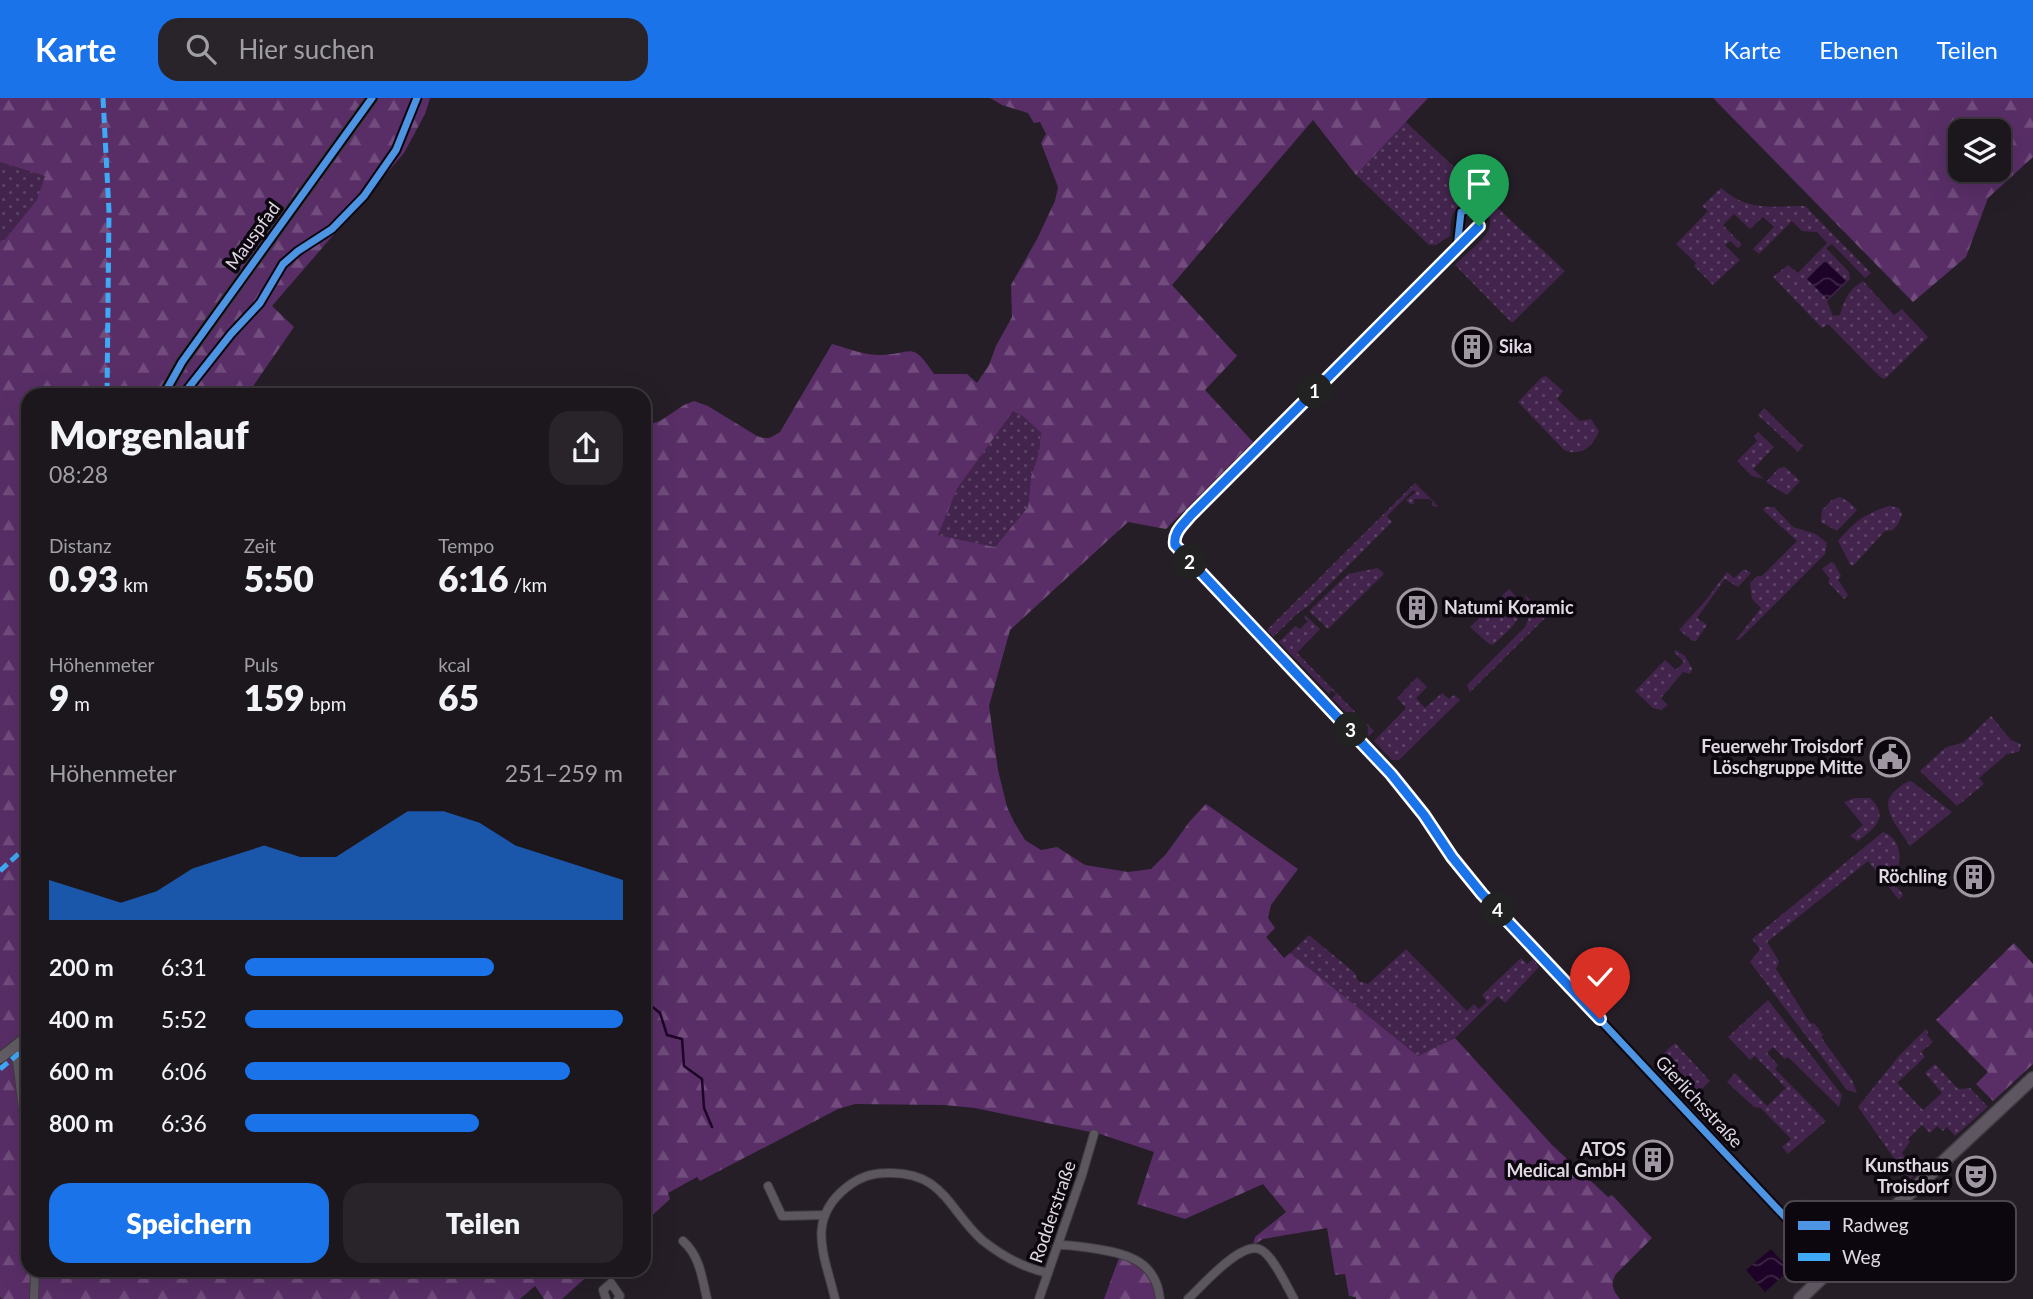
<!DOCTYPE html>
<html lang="de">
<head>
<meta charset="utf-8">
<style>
	:root { --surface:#1c161d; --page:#29232a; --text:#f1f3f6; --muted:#a09fa4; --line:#3a353b; --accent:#1a73e8 }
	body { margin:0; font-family:Lato,sans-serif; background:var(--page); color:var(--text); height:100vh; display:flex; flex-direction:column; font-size:26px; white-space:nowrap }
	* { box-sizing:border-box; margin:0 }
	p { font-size:23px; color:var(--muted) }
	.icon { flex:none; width:38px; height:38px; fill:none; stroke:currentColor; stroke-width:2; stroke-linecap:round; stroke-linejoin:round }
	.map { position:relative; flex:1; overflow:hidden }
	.panel { position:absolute; left:21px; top:290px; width:630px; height:889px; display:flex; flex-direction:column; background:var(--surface); border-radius:21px; box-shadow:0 7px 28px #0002,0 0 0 2px var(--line) }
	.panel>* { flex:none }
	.tools { position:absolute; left:1948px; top:21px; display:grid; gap:14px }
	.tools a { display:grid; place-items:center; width:63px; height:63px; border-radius:14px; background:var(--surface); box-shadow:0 7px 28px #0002,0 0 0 2px var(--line); font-size:35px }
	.pin { position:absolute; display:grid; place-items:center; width:60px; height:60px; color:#fff; margin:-72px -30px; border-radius:50% 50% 50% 0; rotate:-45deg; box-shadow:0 0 7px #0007 }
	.pin .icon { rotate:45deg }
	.km { position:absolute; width:35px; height:35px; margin:-18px; border-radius:50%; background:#222; color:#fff; font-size:19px; line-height:35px; text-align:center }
	.round { display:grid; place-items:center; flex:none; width:74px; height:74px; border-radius:21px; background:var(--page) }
	.headline { display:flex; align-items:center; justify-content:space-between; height:119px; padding:0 28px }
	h1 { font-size:38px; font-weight:800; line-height:52px }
	.metrics { display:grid; grid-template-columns:repeat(3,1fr); gap:10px; height:119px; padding:7px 28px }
	.metrics div { display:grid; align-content:center }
	.metrics b { font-size:35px; font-weight:800 }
	.metrics small { font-size:19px; font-weight:400 }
	.metrics p { font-size:19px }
	.chart { height:196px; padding:14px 28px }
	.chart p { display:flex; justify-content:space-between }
	.chart svg { width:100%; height:126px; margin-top:7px; fill:var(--accent); opacity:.7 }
	.button { display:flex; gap:14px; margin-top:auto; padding:14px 28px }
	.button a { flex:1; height:80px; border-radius:21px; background:var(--accent); color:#fff; font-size:28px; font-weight:800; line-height:80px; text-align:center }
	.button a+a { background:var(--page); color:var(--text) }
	ul { padding:0 28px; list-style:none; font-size:23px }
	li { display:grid; grid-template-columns:112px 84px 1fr; align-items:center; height:52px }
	li i { height:18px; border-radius:9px; background:var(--accent) }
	header { display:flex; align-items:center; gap:42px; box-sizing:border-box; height:98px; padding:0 35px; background:var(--accent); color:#fff }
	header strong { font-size:33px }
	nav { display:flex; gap:38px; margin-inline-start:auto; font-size:24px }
	.search { width:490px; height:63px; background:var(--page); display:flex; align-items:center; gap:18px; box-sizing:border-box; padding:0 24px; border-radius:21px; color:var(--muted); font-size:26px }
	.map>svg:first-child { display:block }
	.grass { fill:url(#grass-dots) }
	.forest { fill:url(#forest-firs); fill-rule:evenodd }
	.water { fill:url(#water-waves) }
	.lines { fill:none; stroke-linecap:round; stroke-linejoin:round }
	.stream { stroke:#1d0327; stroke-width:2.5 }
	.street-casing { stroke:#403a41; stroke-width:10 }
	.secondary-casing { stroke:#403a41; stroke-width:13 }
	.primary-casing { stroke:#403a41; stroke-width:15 }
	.street { stroke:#5c565e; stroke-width:8 }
	.secondary { stroke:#625c64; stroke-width:10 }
	.primary { stroke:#5e5661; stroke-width:12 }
	.quiet { stroke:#3fa9f5; stroke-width:5; stroke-dasharray:10 5; stroke-linecap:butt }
	.cycleway-casing { stroke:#0c070e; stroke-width:11 }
	.cycleway { stroke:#4d94e3; stroke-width:7 }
	.route-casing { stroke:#fff; stroke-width:14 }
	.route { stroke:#1a73e8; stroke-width:9 }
	.labels { text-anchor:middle; stroke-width:7; stroke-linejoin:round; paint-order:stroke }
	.street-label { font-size:18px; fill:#e0d8e3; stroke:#0c070e }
	.poi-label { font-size:18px; font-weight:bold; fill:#e0d8e3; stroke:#0c070e; text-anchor:end }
	.key { fill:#0c070e; stroke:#4c464e; stroke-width:2 }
	.key-label { font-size:19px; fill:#e0d8e3 }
</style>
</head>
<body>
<header>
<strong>Karte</strong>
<div class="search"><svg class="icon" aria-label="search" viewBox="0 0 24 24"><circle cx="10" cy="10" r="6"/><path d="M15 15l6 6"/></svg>Hier suchen</div>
<nav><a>Karte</a><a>Ebenen</a><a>Teilen</a></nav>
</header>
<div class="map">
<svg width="2033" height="1201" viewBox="0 0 2033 1201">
	<defs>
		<pattern id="grass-dots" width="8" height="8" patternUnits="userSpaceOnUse" patternTransform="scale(1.75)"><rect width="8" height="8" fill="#42244c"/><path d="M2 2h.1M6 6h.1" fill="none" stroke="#5d4366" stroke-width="1.8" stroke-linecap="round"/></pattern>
		<pattern id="forest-firs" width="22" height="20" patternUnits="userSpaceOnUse" patternTransform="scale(1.75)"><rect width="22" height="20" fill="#592e67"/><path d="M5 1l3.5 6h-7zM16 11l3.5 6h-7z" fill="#714c7d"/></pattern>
		<pattern id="water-waves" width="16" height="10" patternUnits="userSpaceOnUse" patternTransform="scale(1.75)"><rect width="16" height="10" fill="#1d0327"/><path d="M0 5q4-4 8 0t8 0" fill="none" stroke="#3e2746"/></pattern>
	</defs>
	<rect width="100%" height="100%" fill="#251e27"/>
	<g class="grass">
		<path d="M1405 23 1565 173 1512 225 1455 167C1463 158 1481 145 1487 135 1501 111 1467 88 1453 116 1450 122 1451 131 1450 138L1436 147H1429L1356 77Z"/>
		<polygon points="0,64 45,78 38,102 3,145 0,142"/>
		<path d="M1721 90C1749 114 1771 108 1805 108L1871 175 1865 180 1832 146 1826 150 1849 174 1850 181 1827 203 1833 218 1840 217C1845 201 1848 192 1863 183L1894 217 1902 211 1928 239 1885 281 1880 279 1828 226 1822 230 1773 179 1788 167 1798 175 1827 145 1817 134 1802 133 1792 123 1759 156 1753 151 1774 129 1763 119 1750 131 1734 116 1723 127 1742 147 1738 150 1730 143 1725 147 1740 162 1713 187 1694 168 1696 165 1676 146 1708 113 1702 108Z"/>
		<path d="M1546 278 1563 293 1557 301 1580 323 1591 321 1599 333C1593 349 1581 359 1564 352L1518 304 1542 279Z"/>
		<polygon points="1764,310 1803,348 1798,354 1758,317"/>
		<polygon points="1013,312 1024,319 1041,335 1039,354 1031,379 1028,409 995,449 937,437 957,391"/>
		<polygon points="1758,334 1774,349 1753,371 1764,381 1752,378 1737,363 1757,343 1754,338"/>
		<polygon points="1785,369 1800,383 1787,397 1766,384 1779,370"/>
		<polygon points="1415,385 1438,408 1437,409 1432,408 1432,403 1429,401 1414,401 1414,406 1410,406 1406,402 1416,394 1413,392 1387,418 1392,424 1308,508 1298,515 1273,539 1267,532"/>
		<polygon points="1840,399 1849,404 1857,412 1837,433 1821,424 1822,412 1832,402"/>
		<path d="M1889 408 1899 410 1902 416 1898 426 1893 432 1885 433 1853 468 1850 466 1838 443C1856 423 1862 417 1889 408Z"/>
		<polygon points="1765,409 1774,409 1793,429 1816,436 1827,445 1825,456 1740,541 1735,543 1761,510 1752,501 1750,485 1757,478 1762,478 1797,443 1763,412"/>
		<polygon points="1831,464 1834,465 1841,478 1838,482 1848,497 1844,501 1828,484 1830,481 1822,471"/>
		<polygon points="1378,470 1384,476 1328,531 1309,513 1348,476"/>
		<polygon points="1744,471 1751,475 1738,489 1725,481 1697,520 1707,527 1696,543 1693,543 1679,532 1706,502 1727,474 1734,480"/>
		<path d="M1509 491C1534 515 1511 530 1493 547L1489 546 1470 529Z"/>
		<polygon points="1524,496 1547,518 1470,594 1467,587 1525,529 1530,517 1535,521 1540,516 1534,510 1530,509"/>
		<polygon points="1305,517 1320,531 1297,555 1374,633 1369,638 1332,600 1336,596 1332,592 1329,596 1279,544 1295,528 1300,531 1308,523 1304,519"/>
		<polygon points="1676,552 1685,558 1692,570 1691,576 1683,574 1661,600 1668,607 1661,612 1653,610 1635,593 1665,562 1676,572 1684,564 1674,554"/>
		<polygon points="1417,579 1427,589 1416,600 1425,610 1442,595 1449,601 1454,597 1460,602 1399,662 1392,662 1374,643 1406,610 1397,600"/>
		<polygon points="1991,618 2011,642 2021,646 2019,654 2007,656 1979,680 1984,686 1957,708 1920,673 1945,650 1964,644"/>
		<path d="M1911 683 1952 714 1910 748C1902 734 1878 710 1893 695 1899 689 1903 685 1911 683Z"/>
		<path d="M1855 700H1870C1890 719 1875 730 1858 743L1850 738 1863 727 1844 704Z"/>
		<path d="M1883 734C1903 741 1904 768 1891 781L1903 797 1899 802 1868 763 1767 844 1779 863 1776 871 1810 925 1815 926 1823 937 1821 939 1852 982 1857 995 1847 992 1750 864 1760 851 1752 841Z"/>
		<polygon points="1309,837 1355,875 1358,883 1368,886 1406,851 1467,913 1474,906 1479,911 1487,904 1482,897 1521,860 1527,866 1533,861 1539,869 1505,905 1498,898 1455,940 1418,958 1290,855"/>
		<polygon points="1768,902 1842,997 1839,1009 1788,959 1785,961 1773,949 1767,955 1778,967 1775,971 1826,1023 1788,1056 1782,1049 1791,1041 1761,1010 1754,1009 1727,984 1735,975 1767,1008 1786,990 1755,958 1750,962 1728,939"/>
		<polygon points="1926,931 1928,934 1927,937 1933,944 1921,954 1925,959 1897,985 1923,1012 1942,995 1925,975 1935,966 1958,991 1970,990 1988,1009 1955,1038 1947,1029 1943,1033 1937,1028 1930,1035 1922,1027 1908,1041 1910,1044 1902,1055 1918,1074 1909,1082 1858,1009 1898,959"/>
		<polygon points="1675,945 1710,983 1688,1004 1653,965"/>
		<polygon points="1805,1101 1828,1125 1818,1126 1810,1134 1792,1116 1793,1112"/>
	</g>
	<g class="forest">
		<polygon points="0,0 430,0 425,16 404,55 272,208 294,229 247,297 28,298 28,1172 593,1173 562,1201 544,1201 535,1188 520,1201 2,1201 0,1199 0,142 3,144 37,102 45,78 0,64"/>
		<path d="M990 0H1428L1356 77 1313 22 1172 187 1237 258 1205 292 1253 344 1166 431 1128 424 1010 532 989 608 998 672 1007 709 1014 724 1025 742 1041 752 1057 749 1085 767 1128 774 1151 771 1166 756 1190 723 1206 706 1298 771 1271 807 1268 820 1275 830 1266 839 1284 860 1290 855 1418 958 1455 940 1552 1047 1608 1099 1612 1097 1652 1140 1616 1176C1610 1186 1613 1193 1620 1201H1356V1199L1349 1198 1345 1176 1335 1177 1327 1130 1263 1141 1253 1147 1255 1139 1286 1114 1263 1086 1185 1121 1137 1106 1154 1054 1100 1036 975 1010 944 1007 855 1006 838 1011 700 1083 697 1079 668 1095 670 1101 644 1125V328L660 323 684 307 694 303 708 308 757 338C767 342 771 340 780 334L832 246C846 250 862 256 877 257 912 258 910 240 934 276H967L977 285 989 267 996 248 1012 219 1011 187 1037 141 1055 103 1058 89 1041 45 1046 36 1040 24 1034 25 1028 15 1002 7ZM1013 313 1024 319 1041 335 1039 354 1031 379 1028 409 995 449 938 437 957 391Z"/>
		<path d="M1713 0H2033V59L1988 100 1966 159 1913 204ZM1960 33H1998V72H1960Z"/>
		<polygon points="2014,845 2033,866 2033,966 1993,1003 1976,986 1988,974 1936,922"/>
		<path d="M1119 1160C1139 1166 1154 1178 1155 1201H1104Z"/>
	</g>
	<g class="water">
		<polygon points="1825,163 1846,183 1827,201 1807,181"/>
		<polygon points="1771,1151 1790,1172 1765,1194 1746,1172"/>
	</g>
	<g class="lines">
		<polyline class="stream" points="644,902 660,915 667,937 682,941 684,968 702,981 704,1010 712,1029"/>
		<defs>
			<g id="street">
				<path d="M1457 150 1461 114 1472 110 1481 115 1482 120 1479 128 1191 417C1183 427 1173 434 1175 447L1391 676C1422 716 1450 757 1482 796L1832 1169"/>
				<polyline points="15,948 28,1050"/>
				<polyline points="768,1088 782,1118 824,1117"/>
				<path d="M683 1143C700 1158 702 1180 707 1201"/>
				<path d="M1059 1147C1071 1147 1084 1149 1097 1151 1129 1156 1156 1164 1160 1201"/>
				<polyline points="34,1201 35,1172"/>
				<polyline points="606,1201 603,1192 611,1185 620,1198 618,1201"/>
				<path d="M835 1201C825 1158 805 1122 847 1089 858 1080 873 1075 887 1075 943 1073 948 1111 982 1142 1002 1158 1024 1170 1048 1175"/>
				<polyline points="1039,1201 1082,1077 1094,1036"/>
				<path d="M1188 1201C1201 1189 1240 1144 1259 1151 1272 1155 1287 1189 1294 1201"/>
			</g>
			<g id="secondary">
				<polyline points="163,298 182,264 372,0"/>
				<polyline points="0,960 28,938"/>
			</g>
			<polyline id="primary" points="1800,1201 1898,1106 2033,980"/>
		</defs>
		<use href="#street" class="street-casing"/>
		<use href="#secondary" class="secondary-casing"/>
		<use href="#primary" class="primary-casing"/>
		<use href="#street" class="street"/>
		<use href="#secondary" class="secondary"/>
		<use href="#primary" class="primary"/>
		<g class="quiet">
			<polyline points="103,0 109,113 107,298"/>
			<polyline points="0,773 28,747"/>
			<polyline points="0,971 28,948"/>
		</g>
		<defs>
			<g id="cycleway">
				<path d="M1457 150 1461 114 1472 110 1481 115 1482 120 1479 128 1191 417C1183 427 1173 434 1175 447L1391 676C1422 716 1450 757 1482 796L1832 1169"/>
				<polyline points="163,298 182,264 372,0"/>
				<polyline points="182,298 231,236 260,205 283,166 298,153 332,131 364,98 396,52 417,0"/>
			</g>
		</defs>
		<use href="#cycleway" class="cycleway-casing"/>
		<use href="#cycleway" class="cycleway"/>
	</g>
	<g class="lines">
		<defs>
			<path id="route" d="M1479 128 1191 417C1183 427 1173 434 1175 447L1391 676 1424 717 1452 759 1482 796 1600 921"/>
		</defs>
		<use href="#route" class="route-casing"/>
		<use href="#route" class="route"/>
	</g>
	<defs>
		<symbol id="building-ring" viewBox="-11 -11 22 22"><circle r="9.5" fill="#0c070e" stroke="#9f97a1" stroke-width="1.5"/><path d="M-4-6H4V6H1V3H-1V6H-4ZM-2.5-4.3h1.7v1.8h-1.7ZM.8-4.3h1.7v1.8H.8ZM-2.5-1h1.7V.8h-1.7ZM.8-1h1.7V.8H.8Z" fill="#9f97a1"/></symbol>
		<symbol id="civic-ring" viewBox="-11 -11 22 22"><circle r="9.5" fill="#0c070e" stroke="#9f97a1" stroke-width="1.5"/><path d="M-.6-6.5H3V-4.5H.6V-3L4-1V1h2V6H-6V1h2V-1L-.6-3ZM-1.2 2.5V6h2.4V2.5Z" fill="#9f97a1"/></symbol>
		<symbol id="theatre-ring" viewBox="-11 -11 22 22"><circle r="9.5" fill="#0c070e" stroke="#9f97a1" stroke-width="1.5"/><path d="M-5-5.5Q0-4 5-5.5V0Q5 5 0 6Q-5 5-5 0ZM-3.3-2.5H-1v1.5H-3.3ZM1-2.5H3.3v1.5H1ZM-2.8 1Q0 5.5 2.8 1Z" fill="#9f97a1"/></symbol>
	</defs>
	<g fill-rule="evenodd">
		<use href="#building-ring" x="1450" y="227" width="44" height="44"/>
		<use href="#building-ring" x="1395" y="488" width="44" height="44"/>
		<use href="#civic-ring" x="1868" y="637" width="44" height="44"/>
		<use href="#building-ring" x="1952" y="757" width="44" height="44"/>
		<use href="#building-ring" x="1631" y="1040" width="44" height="44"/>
		<use href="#theatre-ring" x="1954" y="1056" width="44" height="44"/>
	</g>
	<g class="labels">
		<g class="street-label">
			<text transform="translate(253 138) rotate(-54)" y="6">Mauspfad</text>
			<text transform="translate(1699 1004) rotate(47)" y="6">Gierlichsstraße</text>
			<text transform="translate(1053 1114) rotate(-71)" y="6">Rodderstraße</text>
		</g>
		<g class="poi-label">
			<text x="1499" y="255" text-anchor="start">Sika</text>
			<text x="1444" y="516" text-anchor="start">Natumi Koramic</text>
			<text x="1863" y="655">Feuerwehr Troisdorf<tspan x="1863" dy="21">Löschgruppe Mitte</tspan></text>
			<text x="1947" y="785">Röchling</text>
			<text x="1626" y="1058">ATOS<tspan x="1626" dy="21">Medical GmbH</tspan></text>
			<text x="1949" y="1074">Kunsthaus<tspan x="1949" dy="21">Troisdorf</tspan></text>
		</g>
	</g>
	<rect x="1784" y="1103" width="232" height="81" rx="10" class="key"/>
	<rect x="1798" y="1123" width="32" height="9" fill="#4d94e3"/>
	<rect x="1798" y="1155" width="32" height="8" fill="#3fa9f5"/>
	<g class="key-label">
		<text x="1842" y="1134">Radweg</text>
		<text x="1842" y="1166">Weg</text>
	</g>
</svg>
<div class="tools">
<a><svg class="icon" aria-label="layers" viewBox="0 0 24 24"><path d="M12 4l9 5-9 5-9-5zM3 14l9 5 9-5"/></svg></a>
</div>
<div class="pin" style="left:1479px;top:128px;background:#1e9e55"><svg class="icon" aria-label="arrive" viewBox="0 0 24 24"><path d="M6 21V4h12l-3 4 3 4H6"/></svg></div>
<div class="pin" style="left:1600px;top:921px;background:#d93025"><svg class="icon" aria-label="check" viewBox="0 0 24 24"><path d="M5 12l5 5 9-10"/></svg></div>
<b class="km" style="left:1315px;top:293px">1</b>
<b class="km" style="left:1190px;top:464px">2</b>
<b class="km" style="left:1351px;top:632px">3</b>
<b class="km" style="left:1498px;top:812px">4</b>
<section class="panel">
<div class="headline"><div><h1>Morgenlauf</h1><p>08:28</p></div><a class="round"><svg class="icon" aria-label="share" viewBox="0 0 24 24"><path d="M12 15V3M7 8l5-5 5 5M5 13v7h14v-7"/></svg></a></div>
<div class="metrics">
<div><p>Distanz</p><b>0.93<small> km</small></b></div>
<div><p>Zeit</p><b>5:50</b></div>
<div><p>Tempo</p><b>6:16<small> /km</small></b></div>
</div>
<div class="metrics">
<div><p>Höhenmeter</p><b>9<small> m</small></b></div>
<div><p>Puls</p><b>159<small> bpm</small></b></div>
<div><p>kcal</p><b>65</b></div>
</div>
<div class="chart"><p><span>Höhenmeter</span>251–259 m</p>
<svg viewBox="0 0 160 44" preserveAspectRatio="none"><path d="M0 44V30L10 34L20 38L30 34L40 26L50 22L60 18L70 22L80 22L90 14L100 6L110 6L120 10L130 18L140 22L150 26L160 30V44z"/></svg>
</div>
<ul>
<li><b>200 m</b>6:31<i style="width:66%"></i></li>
<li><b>400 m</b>5:52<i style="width:100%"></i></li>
<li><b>600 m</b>6:06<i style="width:86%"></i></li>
<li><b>800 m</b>6:36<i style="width:62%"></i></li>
</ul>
<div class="button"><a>Speichern</a><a>Teilen</a></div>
</section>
</div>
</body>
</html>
